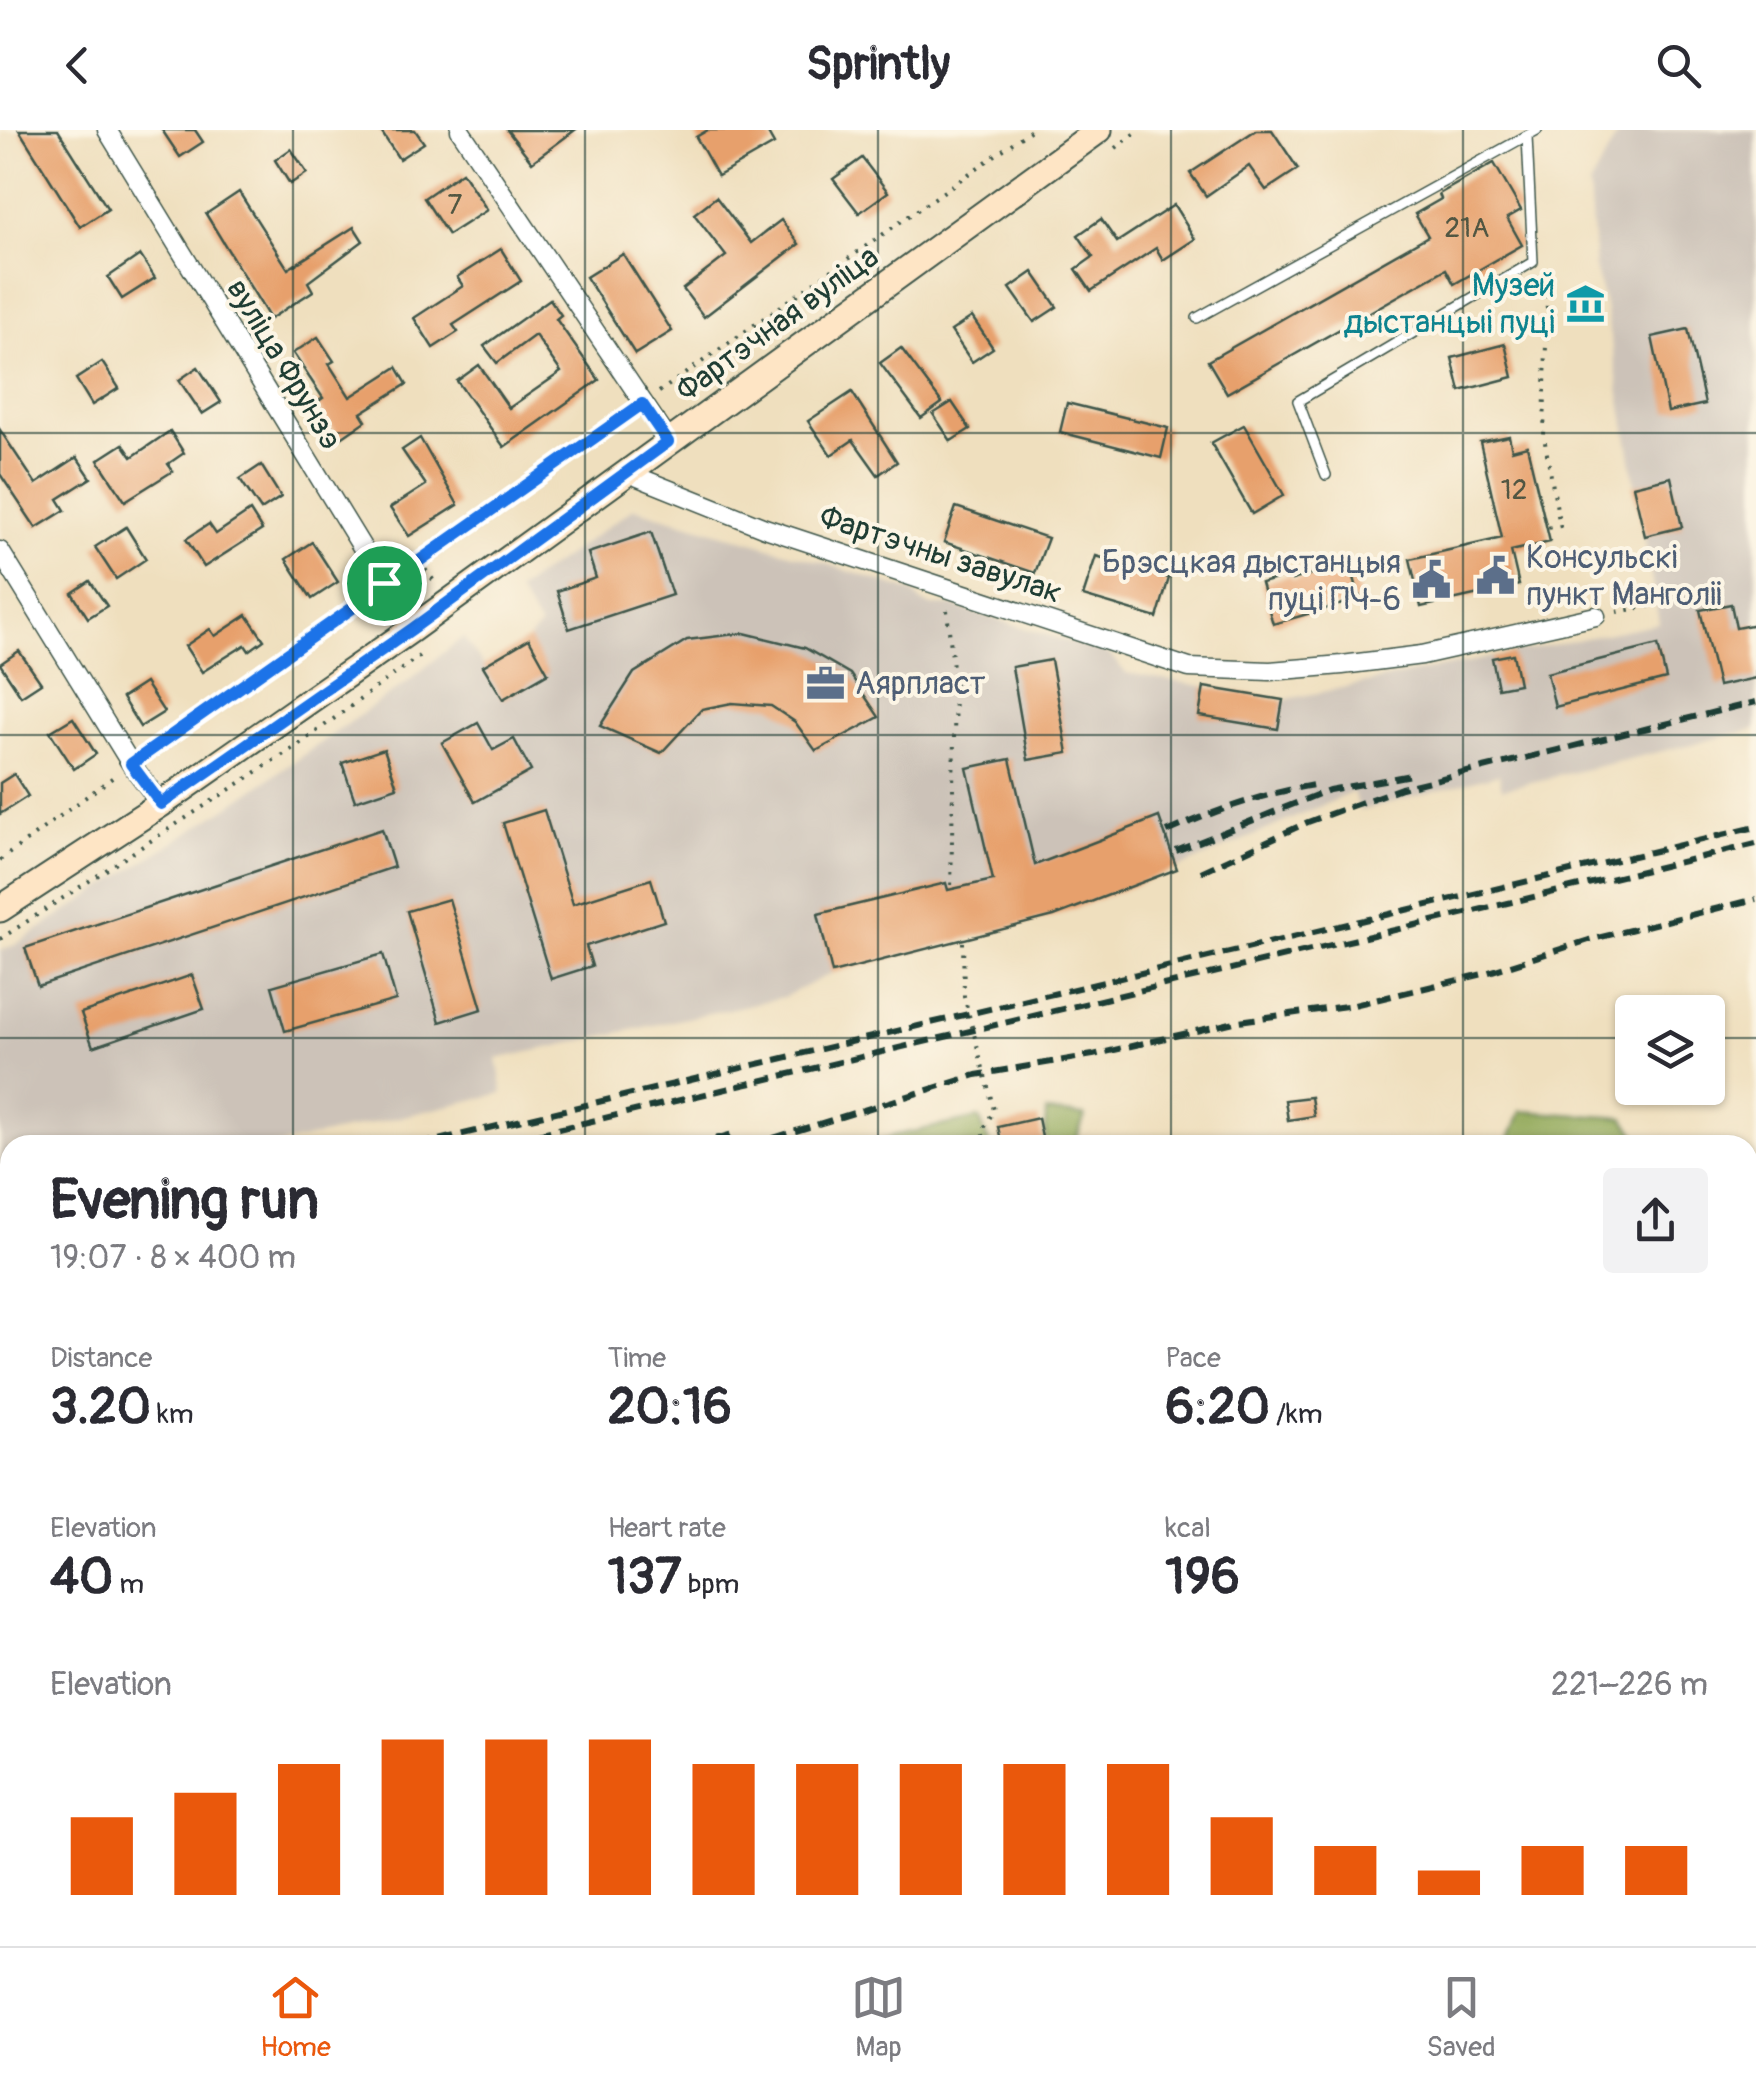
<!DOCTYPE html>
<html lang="en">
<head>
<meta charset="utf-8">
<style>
	:root { --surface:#fff; --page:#f2f2f3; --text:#2b2b33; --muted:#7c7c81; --line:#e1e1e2; --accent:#ea580c }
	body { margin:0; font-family:Pangolin,sans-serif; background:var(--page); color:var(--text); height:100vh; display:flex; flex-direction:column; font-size:38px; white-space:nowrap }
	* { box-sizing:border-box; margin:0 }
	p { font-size:32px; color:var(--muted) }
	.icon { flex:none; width:55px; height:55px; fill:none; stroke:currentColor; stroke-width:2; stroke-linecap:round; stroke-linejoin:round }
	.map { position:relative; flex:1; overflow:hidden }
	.side { position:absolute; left:0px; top:1005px; width:1758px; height:812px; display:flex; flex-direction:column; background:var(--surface); border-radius:30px 30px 0 0; box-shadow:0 2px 8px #0004 }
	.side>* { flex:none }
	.fabs { position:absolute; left:1615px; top:865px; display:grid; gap:20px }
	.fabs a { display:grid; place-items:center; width:110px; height:110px; border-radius:10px; background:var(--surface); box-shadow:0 2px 8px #0004; font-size:50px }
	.pin { position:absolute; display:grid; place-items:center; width:85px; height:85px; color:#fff; margin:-42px; border:5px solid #fff; border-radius:50%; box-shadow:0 2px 10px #0007 }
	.round { display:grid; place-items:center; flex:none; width:105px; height:105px; border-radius:10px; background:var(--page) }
	.head { display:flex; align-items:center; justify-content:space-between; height:170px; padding:0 50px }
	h1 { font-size:55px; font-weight:700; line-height:75px }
	.figures { display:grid; grid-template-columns:repeat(3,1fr); gap:15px; height:170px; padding:10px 50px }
	.figures div { display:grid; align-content:center }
	.figures b { font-size:50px; font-weight:700 }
	.figures small { font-size:28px; font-weight:400 }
	.figures p { font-size:28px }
	.chart { height:280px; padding:20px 50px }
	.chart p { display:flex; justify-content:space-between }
	.chart svg { width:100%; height:180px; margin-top:10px; stroke:var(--accent); stroke-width:6 }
	header { display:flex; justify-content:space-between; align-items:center; height:130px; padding:0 50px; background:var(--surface); font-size:45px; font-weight:700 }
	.menu { display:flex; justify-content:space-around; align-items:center; height:140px; border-top:2px solid var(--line); background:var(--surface); font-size:28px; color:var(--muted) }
	.menu a { display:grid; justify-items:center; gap:5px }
	.menu .selected { color:var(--accent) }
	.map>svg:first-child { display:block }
	.industrial { fill:#ccc2b8 }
	.green { fill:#b8c365; stroke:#6c804c; stroke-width:2.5 }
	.forest { fill:#92a95a; stroke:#587347; stroke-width:2.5 }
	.building { fill:#e7a06c }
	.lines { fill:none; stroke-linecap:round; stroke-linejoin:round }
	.lane-casing { stroke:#3e5549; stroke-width:12 }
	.street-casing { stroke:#3e5549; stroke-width:21 }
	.secondary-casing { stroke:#3e5549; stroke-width:29 }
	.path { stroke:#3e5549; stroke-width:4; stroke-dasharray:2.5 8; stroke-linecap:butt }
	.lane { stroke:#fff; stroke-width:9 }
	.street { stroke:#fff; stroke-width:18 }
	.secondary { stroke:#fee5c5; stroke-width:25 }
	.rail { stroke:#1f3d34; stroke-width:6; stroke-dasharray:15 8; stroke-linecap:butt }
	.route-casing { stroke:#fff; stroke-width:20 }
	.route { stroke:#1a73e8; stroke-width:12 }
	.grid { fill:none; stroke:#1f3d34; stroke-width:2.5; stroke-opacity:0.55 }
	.labels { text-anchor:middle; stroke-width:8; stroke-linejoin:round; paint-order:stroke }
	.number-label { font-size:28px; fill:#515642 }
	.culture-label { font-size:32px; fill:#0d838f; stroke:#fcf5e5; text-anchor:end }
	.street-label { font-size:32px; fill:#1f3d34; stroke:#fcf5e5 }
	.service-label { font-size:32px; fill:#4e5e75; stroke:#fcf5e5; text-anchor:start }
</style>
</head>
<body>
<header><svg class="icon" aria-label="back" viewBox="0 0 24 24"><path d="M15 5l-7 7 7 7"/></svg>Sprintly<svg class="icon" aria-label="search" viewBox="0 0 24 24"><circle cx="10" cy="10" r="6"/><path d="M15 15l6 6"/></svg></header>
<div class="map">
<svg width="1756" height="1816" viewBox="0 0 1756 1816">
	<rect width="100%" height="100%" fill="#fcf5e5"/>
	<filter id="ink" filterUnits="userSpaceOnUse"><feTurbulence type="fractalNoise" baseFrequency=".01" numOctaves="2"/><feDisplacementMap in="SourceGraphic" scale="20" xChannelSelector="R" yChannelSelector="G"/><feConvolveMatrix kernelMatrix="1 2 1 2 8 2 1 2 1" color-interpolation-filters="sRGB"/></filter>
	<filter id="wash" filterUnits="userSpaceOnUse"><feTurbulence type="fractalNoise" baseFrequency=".0048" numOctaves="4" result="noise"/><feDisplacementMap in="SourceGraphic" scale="40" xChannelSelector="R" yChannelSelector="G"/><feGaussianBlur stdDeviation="2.25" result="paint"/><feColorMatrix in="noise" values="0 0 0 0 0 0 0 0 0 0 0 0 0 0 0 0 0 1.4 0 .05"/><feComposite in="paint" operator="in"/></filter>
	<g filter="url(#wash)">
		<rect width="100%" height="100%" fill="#efdfbe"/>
		<g class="industrial">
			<polygon points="1620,0 1756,0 1756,599 1502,659 1499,644 1360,681 1353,662 1177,739 1054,786 832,843 784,867 497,929 503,963 279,1015 10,1015 10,1078 0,1080 0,820 15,815 240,669 406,553 463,507 484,536 529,509 540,497 517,461 634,378 821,432 913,462 920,471 930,476 953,476 1109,524 1126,543 1283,570 1659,493 1605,176 1595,138 1589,57"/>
			<polygon points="10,1403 10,1639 0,1645 0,1407"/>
		</g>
		<polygon class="green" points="1748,1189 1756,1191 1756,1679 1748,1680"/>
		<g class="forest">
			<polygon points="1521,981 1624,988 1639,1009 1637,1015 1507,1015"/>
			<polygon points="1046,982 1085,986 1074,1015 1038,1015 1045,1013"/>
			<polygon points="979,988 990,1015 868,1015 896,1005"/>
			<polygon points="10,1684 10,1808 134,1808 133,1816 0,1816 0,1691"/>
		</g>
		<g id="blocks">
			<g class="building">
				<polygon points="19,0 58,0 108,79 80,97"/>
				<polygon points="162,0 195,0 203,12 180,27"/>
				<polygon points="380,0 415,0 424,13 399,29"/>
				<polygon points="507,0 575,0 532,32"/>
				<polygon points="708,0 766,0 774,14 718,46 696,7"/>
				<polygon points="1256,0 1272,0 1298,39 1266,60 1249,36 1206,66 1190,43"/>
				<polygon points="291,19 307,43 290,54 275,30"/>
				<polygon points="862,28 888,62 859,83 833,49"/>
				<polygon points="1494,33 1521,80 1507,88 1522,115 1454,154 1446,139 1227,263 1208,231 1428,106 1415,84 1441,69 1439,64"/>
				<polygon points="462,42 487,80 448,105 424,68"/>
				<polygon points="239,62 288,139 354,97 363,111 308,152 313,161 270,189 206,84"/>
				<polygon points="716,67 751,113 781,90 799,114 704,187 683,159 726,126 694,84"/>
				<polygon points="1174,75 1195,109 1163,130 1156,118 1091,161 1076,139 1093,127 1078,105 1101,89 1117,112"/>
				<polygon points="501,119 521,151 453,195 458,202 433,218 414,188 463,156 457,147"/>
				<polygon points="623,124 672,201 635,224 586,147"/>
				<polygon points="140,125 155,148 122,169 108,147"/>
				<polygon points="1033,142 1057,177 1034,192 1010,158"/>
				<polygon points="550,169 561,185 556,189 599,250 504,317 457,251 479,235 509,278 561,242 535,205 497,233 484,216"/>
				<polygon points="972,187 993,218 972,232 951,201"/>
				<polygon points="1688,199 1705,274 1668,282 1652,207"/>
				<polygon points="318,207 334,231 329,234 350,267 397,237 407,254 361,283 366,291 340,309 316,273 323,268 293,223"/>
				<polygon points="1505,214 1513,247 1460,261 1452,228"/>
				<polygon points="901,218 942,273 921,288 880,233"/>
				<polygon points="102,232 119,258 92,275 76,249"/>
				<polygon points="198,237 221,272 202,284 179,250"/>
				<polygon points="852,262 897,332 878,345 853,310 831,325 808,291"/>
				<polygon points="952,272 970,299 951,311 933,284"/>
				<polygon points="1067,273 1168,298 1161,328 1060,302"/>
				<polygon points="1244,295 1284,365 1252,384 1211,313"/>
				<polygon points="0,300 36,354 77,327 91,348 58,369 65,380 36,398 0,344"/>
				<polygon points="170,301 184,323 168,334 173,341 125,371 98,330 123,314 132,327"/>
				<polygon points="1509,306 1512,320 1527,316 1550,412 1511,421 1519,455 1421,477 1410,429 1502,408 1480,312"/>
				<polygon points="420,308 458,375 409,406 390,378 426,355 402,320"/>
				<polygon points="261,335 281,367 261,380 240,349"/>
				<polygon points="1671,347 1682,397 1645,406 1633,356"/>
				<polygon points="956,377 1048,408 1035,443 944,412"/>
				<polygon points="250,381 262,400 204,437 186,409 209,394 216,404"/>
				<polygon points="126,397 146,429 116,449 95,417"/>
				<polygon points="651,402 672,465 569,499 557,461 596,448 588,423"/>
				<polygon points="312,412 338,452 312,469 286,429"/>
				<polygon points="1096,426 1169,448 1157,488 1083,466"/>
				<polygon points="1350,433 1360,469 1273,494 1261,453 1290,445 1292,450"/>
				<polygon points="90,451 107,476 88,488 72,463"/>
				<polygon points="1731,474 1736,498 1756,494 1756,548 1718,556 1700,480"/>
				<polygon points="247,485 264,510 249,521 245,515 202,542 185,516 210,499 215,506"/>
				<polygon points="744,503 805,518 850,544 879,587 816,621 795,592 771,576 732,573 702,579 661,623 600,596 634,543 687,510"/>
				<polygon points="529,509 548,543 503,569 483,536"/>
				<polygon points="1658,515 1666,549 1555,577 1547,543"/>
				<polygon points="19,521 41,553 21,566 0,534"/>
				<polygon points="1513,524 1519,554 1498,558 1492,528"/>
				<polygon points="1051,530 1068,623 1028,630 1012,537"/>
				<polygon points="145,553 164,582 140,597 122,568"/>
				<polygon points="1204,557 1283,570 1278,599 1199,586"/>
				<polygon points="73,588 96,624 74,639 50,602"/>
				<polygon points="478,593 493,620 514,609 531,641 475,672 442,613"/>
				<polygon points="384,619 397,657 355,671 342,633"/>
				<polygon points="1010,629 1035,735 1159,687 1177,739 1054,786 832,843 818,784 946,753 948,760 993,750 967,638"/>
				<polygon points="14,644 28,666 0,684 0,653"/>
				<polygon points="544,680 573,774 651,749 664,791 586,816 592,836 551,849 503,693"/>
				<polygon points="382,699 394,737 38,856 25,818"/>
				<polygon points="449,769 482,879 440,892 407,781"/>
				<polygon points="383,824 396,870 285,901 272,856"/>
				<polygon points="192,845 204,879 93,917 81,883"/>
				<polygon points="1311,967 1314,986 1288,990 1285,970"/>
				<polygon points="1038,988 1043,1012 1002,1015 998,997"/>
			</g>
		</g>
	</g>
	<g filter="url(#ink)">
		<use href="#blocks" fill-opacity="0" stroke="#3e5549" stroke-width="2.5"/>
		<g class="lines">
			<defs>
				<g id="lane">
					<polyline points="1197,188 1537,0"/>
					<polyline points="1326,345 1298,271 1533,132 1527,6"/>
					<polyline points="1748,1218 1756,1222"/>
					<polyline points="0,1343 10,1340"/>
					<polyline points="630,1816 634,1808"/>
				</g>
				<g id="street">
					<polyline points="107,0 412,499"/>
					<polyline points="460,0 669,311"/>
					<polyline points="628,343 765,398 1189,538 1270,541 1342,535 1422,525 1596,486"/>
					<polyline points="0,421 131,634 161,674"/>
					<polyline points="1748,1734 1756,1733"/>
					<polyline points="1748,1756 1756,1750"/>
					<polyline points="800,1808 805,1816"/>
					<polyline points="565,1816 569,1808"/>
					<polyline points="1663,1816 1675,1808"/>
				</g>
				<g id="secondary">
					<polyline points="0,779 161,674 412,499 1099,0"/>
					<polyline points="1748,1063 1756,1060"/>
					<polyline points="0,1247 10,1243"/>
				</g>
			</defs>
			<use href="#lane" class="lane-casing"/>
			<use href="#street" class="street-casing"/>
			<use href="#secondary" class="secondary-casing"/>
			<g class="path">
				<polyline points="1116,18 1140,0"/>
				<polyline points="1539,146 1547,165 1544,307 1560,396 1546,398"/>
				<polyline points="659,262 1031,0"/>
				<polyline points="419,431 434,451"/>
				<polyline points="400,442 626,285"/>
				<polyline points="947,480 955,557 951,760"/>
				<polyline points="1617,482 1656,475"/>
				<polyline points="148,622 368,465"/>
				<polyline points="0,730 116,645"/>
				<polyline points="0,809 298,615 419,526"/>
				<polyline points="963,812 964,866 994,980 982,1002 986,1015"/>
			</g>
			<use href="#lane" class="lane"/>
			<use href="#street" class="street"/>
			<use href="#secondary" class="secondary"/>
			<g class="rail">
				<path d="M1167 702C1217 680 1264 663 1319 654"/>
				<polyline points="1176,721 1329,660 1411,645"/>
				<polyline points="1201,742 1308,692 1401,658 1756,572"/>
				<polyline points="417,1015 1756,697"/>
				<polyline points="491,1015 1756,714"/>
				<polyline points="694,1015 736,1003"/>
				<polyline points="751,1015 976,945 1093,925 1239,891 1354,875 1483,844 1589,810 1756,769"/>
				<polyline points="0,1113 10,1111"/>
				<polyline points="0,1131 10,1128"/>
				<polyline points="0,1674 10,1667"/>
				<polyline points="150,1816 151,1808"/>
			</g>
		</g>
	</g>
	<g class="lines" filter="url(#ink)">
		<defs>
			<polygon id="route" points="642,274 668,312 412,499 161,674 131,634"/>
		</defs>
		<use href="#route" class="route-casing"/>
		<use href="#route" class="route"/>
	</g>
	<path class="grid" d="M293 0V1015M585 0V1015M878 0V1015M1171 0V1015M1463 0V1015M0 303H1756M0 605H1756M0 908H1632M1708 908H1756M0 1211H10M1748 1211H1756M0 1513H10M1748 1513H1756M293 1808V1816M585 1808V1816M878 1808V1816M1171 1808V1816M1463 1808V1816"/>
	<defs>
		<symbol id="museum-bare" viewBox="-9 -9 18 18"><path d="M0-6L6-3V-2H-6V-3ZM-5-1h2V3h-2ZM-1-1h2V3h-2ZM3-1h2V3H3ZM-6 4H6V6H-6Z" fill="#0f9aa8" stroke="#fcf5e5" stroke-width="2.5" paint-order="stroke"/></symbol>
		<symbol id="civic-bare" viewBox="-9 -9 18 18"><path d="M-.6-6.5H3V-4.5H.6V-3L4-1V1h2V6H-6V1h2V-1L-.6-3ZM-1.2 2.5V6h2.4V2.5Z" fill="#5c6f8a" stroke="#fcf5e5" stroke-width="2.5" paint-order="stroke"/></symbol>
		<symbol id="office-bare" viewBox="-9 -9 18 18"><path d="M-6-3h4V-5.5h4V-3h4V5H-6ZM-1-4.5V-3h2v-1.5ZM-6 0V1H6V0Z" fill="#5c6f8a" stroke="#fcf5e5" stroke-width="2.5" paint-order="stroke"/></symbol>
	</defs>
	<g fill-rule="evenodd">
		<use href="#museum-bare" x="1558" y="146" width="55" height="55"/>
		<use href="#civic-bare" x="1468" y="418" width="55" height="55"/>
		<use href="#civic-bare" x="1404" y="422" width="55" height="55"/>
		<use href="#office-bare" x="798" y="526" width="55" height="55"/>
	</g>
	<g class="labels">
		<g class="number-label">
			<text x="455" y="84">7</text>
			<text x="1467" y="107">21А</text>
			<text x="1514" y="369">12</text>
		</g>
		<g class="culture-label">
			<text x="1555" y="166">Музей<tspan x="1555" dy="37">дыстанцыі пуці</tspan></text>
		</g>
		<g class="street-label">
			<text transform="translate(777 193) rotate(-36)" y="11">Фартэчная вуліца</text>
			<text transform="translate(285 234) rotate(59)" y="11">вуліца Фрунзэ</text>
			<text transform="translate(941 424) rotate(18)" y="11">Фартэчны завулак</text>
		</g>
		<g class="service-label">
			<text x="1526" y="438">Консульскі<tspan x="1526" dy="37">пункт Манголіі</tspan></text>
			<text x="1401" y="443" text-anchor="end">Брэсцкая дыстанцыя<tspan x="1401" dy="37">пуці ПЧ-6</tspan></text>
			<text x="855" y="564">Аярпласт</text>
		</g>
	</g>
</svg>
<div class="fabs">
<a><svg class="icon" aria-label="layers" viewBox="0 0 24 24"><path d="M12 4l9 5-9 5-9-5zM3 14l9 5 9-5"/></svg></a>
</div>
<div class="pin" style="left:384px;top:453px;background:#1e9e55"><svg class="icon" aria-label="arrive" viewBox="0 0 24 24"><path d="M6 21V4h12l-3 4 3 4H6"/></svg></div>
<section class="side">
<div class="head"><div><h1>Evening run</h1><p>19:07 · 8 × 400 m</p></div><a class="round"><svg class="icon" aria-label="share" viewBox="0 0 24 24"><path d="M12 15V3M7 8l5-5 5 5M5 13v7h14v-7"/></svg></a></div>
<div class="figures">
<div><p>Distance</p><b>3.20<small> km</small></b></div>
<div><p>Time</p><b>20:16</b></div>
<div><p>Pace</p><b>6:20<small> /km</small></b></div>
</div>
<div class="figures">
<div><p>Elevation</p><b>40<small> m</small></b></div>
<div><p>Heart rate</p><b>137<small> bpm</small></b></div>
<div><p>kcal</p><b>196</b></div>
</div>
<div class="chart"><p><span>Elevation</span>221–226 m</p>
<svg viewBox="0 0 160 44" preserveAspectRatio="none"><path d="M5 44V25M15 44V19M25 44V12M35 44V6M45 44V6M55 44V6M65 44V12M75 44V12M85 44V12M95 44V12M105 44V12M115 44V25M125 44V32M135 44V38M145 44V32M155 44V32"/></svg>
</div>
</section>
</div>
<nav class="menu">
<a class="selected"><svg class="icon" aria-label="home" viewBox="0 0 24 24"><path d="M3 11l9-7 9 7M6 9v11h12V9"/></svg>Home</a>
<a><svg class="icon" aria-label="map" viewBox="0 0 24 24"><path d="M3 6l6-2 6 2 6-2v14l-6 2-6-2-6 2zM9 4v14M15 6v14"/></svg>Map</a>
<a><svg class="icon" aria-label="saved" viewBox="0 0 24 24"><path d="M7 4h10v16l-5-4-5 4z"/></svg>Saved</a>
</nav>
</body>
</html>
